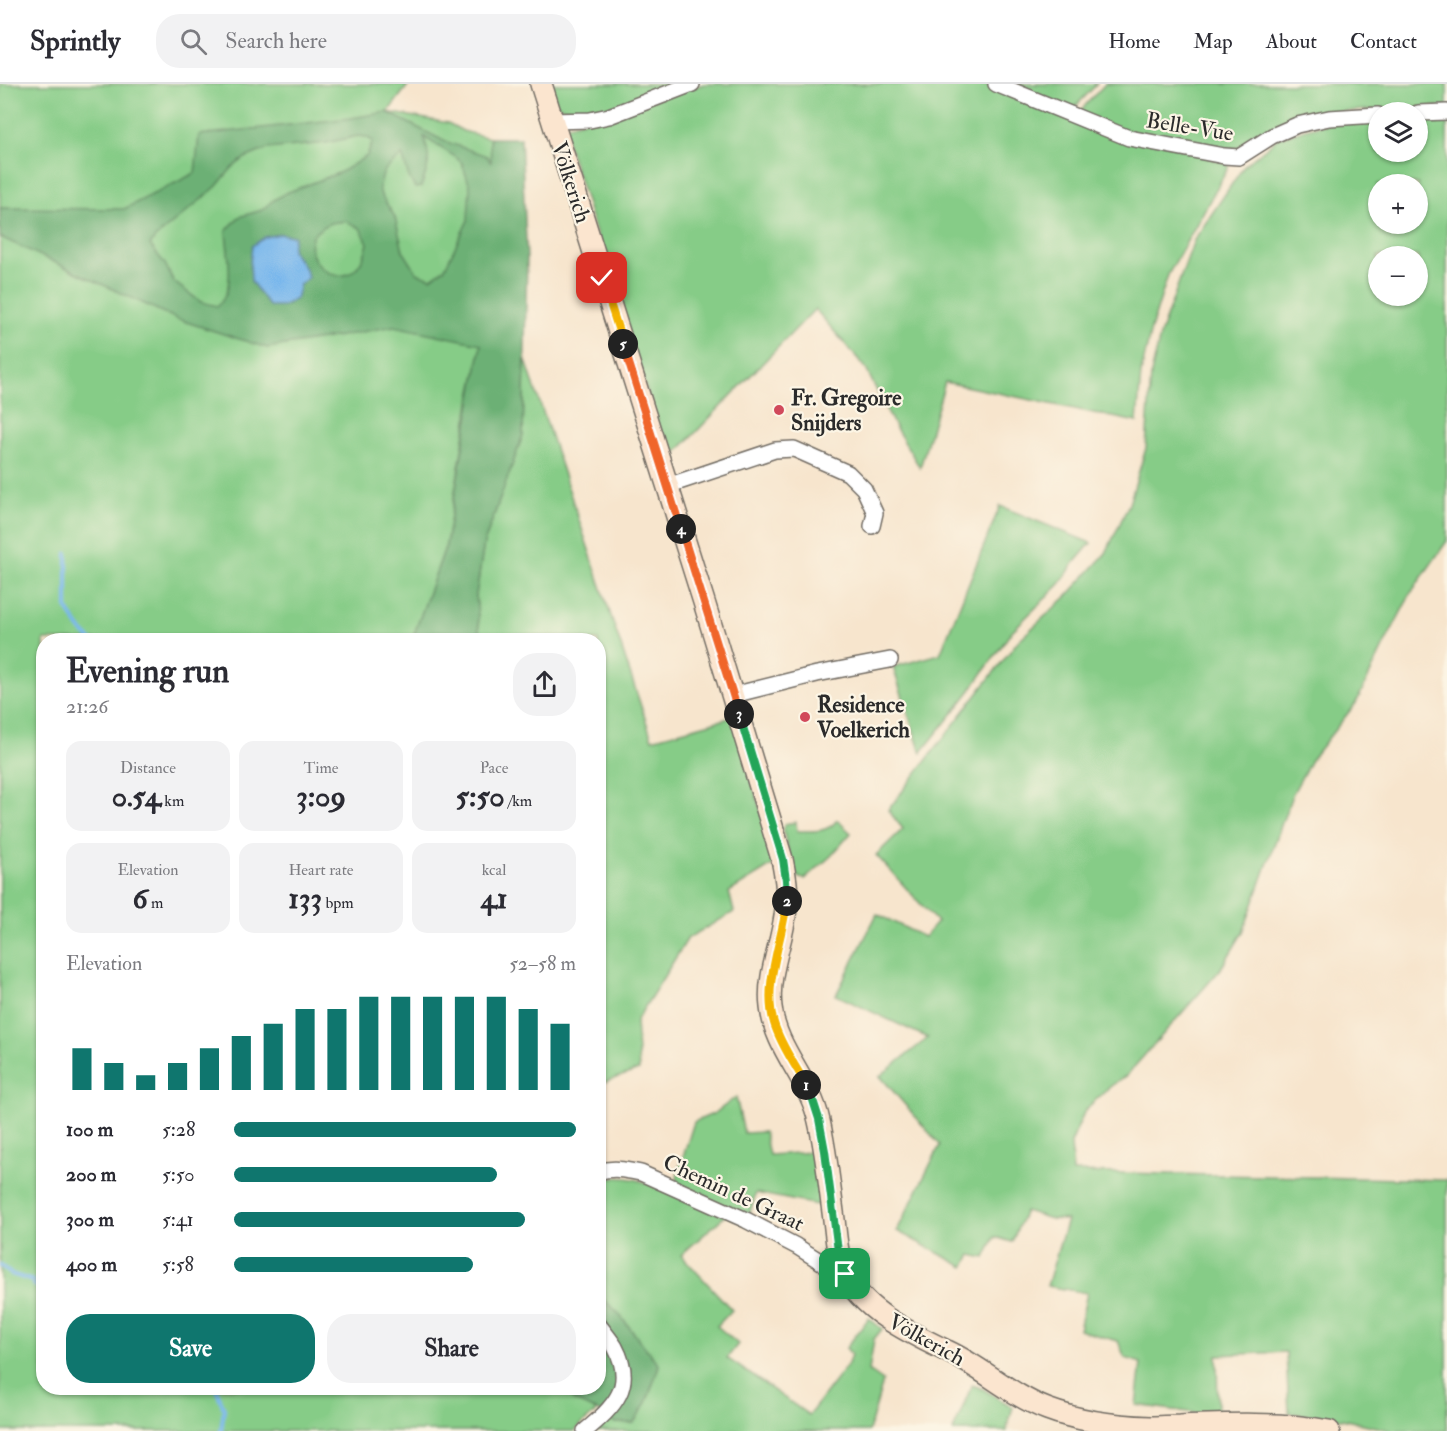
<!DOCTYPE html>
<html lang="en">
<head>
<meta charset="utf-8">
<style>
	:root { --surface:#fff; --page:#f2f2f3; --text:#2b2b33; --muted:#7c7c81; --line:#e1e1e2; --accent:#0f766e }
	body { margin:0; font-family:"IM FELL Double Pica",serif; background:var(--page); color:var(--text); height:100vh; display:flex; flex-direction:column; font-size:22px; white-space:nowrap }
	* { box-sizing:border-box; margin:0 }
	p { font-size:20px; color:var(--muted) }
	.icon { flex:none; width:33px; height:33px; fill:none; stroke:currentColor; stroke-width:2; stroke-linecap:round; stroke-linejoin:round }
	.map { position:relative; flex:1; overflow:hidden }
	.drawer { position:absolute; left:36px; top:549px; width:570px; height:762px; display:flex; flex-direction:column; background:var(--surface); border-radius:24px; box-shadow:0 2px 4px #0004 }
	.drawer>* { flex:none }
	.controls { position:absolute; left:1368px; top:18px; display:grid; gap:12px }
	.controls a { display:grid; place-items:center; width:60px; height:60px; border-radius:50%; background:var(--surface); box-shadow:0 2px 4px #0004; font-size:30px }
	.pin { position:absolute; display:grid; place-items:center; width:51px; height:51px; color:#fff; margin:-26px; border-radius:12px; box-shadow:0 3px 9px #0006 }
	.km { position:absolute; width:30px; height:30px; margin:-15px; border-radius:50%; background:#222; color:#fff; font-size:16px; line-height:30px; text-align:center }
	.round { display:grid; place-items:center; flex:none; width:63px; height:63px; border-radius:24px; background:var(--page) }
	.headline { display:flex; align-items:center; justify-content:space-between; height:102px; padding:0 30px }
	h1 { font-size:33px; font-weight:700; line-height:45px }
	.metrics { display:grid; grid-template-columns:repeat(3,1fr); gap:9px; height:102px; padding:6px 30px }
	.metrics div { display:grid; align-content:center; border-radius:15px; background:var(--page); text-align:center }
	.metrics b { font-size:30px; font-weight:700 }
	.metrics small { font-size:16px; font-weight:400 }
	.metrics p { font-size:16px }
	.chart { height:168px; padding:12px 30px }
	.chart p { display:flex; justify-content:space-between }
	.chart svg { width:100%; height:108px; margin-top:6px; stroke:var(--accent); stroke-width:6 }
	.action { display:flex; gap:12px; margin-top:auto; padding:12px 30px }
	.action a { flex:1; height:69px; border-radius:24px; background:var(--accent); color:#fff; font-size:24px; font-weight:700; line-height:69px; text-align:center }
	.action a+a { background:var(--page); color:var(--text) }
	ul { padding:0 30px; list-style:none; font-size:20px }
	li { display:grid; grid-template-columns:96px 72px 1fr; align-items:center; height:45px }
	li i { height:15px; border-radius:8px; background:var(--accent) }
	header { display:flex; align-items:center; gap:36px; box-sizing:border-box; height:84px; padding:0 30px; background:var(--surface); border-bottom:2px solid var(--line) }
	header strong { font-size:28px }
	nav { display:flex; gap:33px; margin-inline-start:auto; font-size:21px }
	.search { width:420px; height:54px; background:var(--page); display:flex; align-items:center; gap:15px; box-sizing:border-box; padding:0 21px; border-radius:24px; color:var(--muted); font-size:22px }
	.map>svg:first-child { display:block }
	.green { fill:#86cc87; stroke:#587c59; stroke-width:1.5; fill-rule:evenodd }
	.forest { fill:#6cb074; stroke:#4c6e50; stroke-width:1.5; fill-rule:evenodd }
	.water { fill:#79b7ec; stroke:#52718c; stroke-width:1.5 }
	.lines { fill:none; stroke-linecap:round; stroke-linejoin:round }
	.stream { stroke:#79b7ec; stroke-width:4 }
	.minor-casing { stroke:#726c64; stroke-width:18 }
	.secondary-casing { stroke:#726c64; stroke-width:24 }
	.minor { stroke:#fff; stroke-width:15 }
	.secondary { stroke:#fbe5cf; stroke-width:21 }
	.split-1-casing { stroke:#fff; stroke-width:12 }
	.split-2-casing { stroke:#fff; stroke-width:12 }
	.split-3-casing { stroke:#fff; stroke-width:12 }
	.split-4-casing { stroke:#fff; stroke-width:12 }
	.split-5-casing { stroke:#fff; stroke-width:12 }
	.split-6-casing { stroke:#fff; stroke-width:12 }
	.split-1 { stroke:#22a559; stroke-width:8 }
	.split-2 { stroke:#f5b400; stroke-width:8 }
	.split-3 { stroke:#22a559; stroke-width:8 }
	.split-4 { stroke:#f0652b; stroke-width:8 }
	.split-5 { stroke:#f0652b; stroke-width:8 }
	.split-6 { stroke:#f5b400; stroke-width:8 }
	.poi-dot { fill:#d1495b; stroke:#fcf5e5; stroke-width:2 }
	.labels { text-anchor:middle; stroke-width:4.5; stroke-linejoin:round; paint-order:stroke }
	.street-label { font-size:22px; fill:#2b2b2b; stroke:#fcf5e5 }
	.poi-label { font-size:22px; font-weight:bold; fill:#2b2b2b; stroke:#fcf5e5; text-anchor:start }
</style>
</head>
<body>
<header>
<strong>Sprintly</strong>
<div class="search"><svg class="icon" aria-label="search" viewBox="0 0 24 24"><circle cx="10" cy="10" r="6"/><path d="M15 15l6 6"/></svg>Search here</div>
<nav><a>Home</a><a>Map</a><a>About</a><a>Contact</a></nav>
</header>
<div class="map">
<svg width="1447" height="1347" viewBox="0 0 1447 1347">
	<rect width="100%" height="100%" fill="#fcf5e5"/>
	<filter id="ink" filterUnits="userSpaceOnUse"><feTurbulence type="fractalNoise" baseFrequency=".0167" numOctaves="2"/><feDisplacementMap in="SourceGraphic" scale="12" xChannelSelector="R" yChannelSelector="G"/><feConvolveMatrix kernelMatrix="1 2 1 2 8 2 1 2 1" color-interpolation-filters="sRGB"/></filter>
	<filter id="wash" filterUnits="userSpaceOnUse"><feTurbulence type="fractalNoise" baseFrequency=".008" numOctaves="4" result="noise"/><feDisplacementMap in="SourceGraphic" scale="24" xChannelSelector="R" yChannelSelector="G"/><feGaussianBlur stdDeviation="1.35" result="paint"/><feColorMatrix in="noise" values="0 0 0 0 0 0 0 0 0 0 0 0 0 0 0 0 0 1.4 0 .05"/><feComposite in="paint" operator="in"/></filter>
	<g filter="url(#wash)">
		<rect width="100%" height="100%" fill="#f7e5cd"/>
		<g class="green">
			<polygon points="0,0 409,0 388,28 448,39 463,47 490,54 492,80 492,216 471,312 446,461 412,556 44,556 44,1304 562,1304 573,1316 597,1327 574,1347 0,1347"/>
			<polygon points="551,0 682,0 622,20 588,29 573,28 557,21"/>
			<polygon points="704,0 984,0 1228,80 1228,84 1168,191 1151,245 1141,289 1137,338 945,298 920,384 894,341 865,283 815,225 669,376 562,43"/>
			<polygon points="1005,0 1097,0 1072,26"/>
			<polygon points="1105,0 1447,0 1447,22 1330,28 1258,53 1236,65 1168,58 1120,46 1078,29"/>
			<path d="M1447 33V457L1411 509 1386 557 1356 619 1311 676 1292 711 1243 848 1220 886 1127 991 1111 1002 1085 1026 1071 1059 1073 1088 1447 1096V1347H1393L1342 1335 1289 1329 1286 1268 1217 1271 1218 1332 1136 1321 1141 1279 1125 1274 1118 1257 1079 1246 1087 1209 1047 1202 1067 1136 1051 1135 1025 1127 1012 1158 995 1153 985 1174 971 1171 964 1183 897 1147 940 1061 880 992 928 954 836 911 877 830 924 853 937 838 876 771 903 745 888 726 1018 557 1067 512 1106 469 1129 420 1146 364 1151 290 1161 248 1194 156 1244 82 1278 54 1306 45 1330 39 1378 37V68H1418V34ZM1378 100H1418V140H1378ZM1378 172H1418V212H1378Z"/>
			<polygon points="525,274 652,655 733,633 776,779 729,808 734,828 688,854 636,937 639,986 599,1000 598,556 480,556 476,511 484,459 523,351"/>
			<polygon points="1000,422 1091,459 1074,479 1060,500 1012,547 968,610 921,669 893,583 940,570"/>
			<path d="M837 736 851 749 831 772 805 795C798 795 796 790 793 785L783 747 784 740 796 738 797 747C812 747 828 749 837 736Z"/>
			<path d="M736 1013 744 1049 764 1048 769 1071 825 1067 833 1124 756 1109 746 1140 726 1131 681 1171 732 1226 717 1242 738 1260 727 1274 809 1331 848 1280 851 1270 846 1264 869 1234 882 1245 874 1255 869 1287 883 1297 869 1347H593L607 1334 615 1339H633C647 1323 652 1302 659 1281L618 1229 599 1211V1097C624 1087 651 1100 675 1110L678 1088 694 1038 715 1029Z"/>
			<polygon points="972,1301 983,1305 1013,1323 1006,1347 953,1347"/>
		</g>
		<g class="forest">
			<path d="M387 28 444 57 487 72 491 79 490 54H521L527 175 523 351 484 459 476 511 480 556H412L446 461 481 260 394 242 341 252 267 264 177 235 0 153V124L124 125 195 89 199 51 351 34ZM358 52 366 53 373 57 367 72 341 88 286 109 272 117 262 126 239 133 226 147C227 168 237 207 217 222L201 218 174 198 165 180 150 161 155 154 216 103 232 84 245 74 267 65 326 59ZM424 53 454 72 462 79 470 103 468 136 445 184 431 194 417 189 403 167 395 133 381 111 379 104 384 87 402 71 409 93 415 104 421 103C429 81 431 76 424 53ZM345 137 360 144 368 159C351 229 288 167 319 146 323 143 327 140 331 139 336 138 341 138 345 137ZM292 166 306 186 300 200Z"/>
			<path d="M599 1211 618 1229 659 1281C652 1302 647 1323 633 1339H615L597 1327 573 1316 562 1304H598Z"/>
		</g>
		<polygon class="water" points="280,150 294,152 292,166 306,186 308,194 300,200 296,215 283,222 269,222 251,197 250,179 252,162 265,153"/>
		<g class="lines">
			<g class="stream">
				<polyline points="67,469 67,525 80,545 91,556"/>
				<polyline points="0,1181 11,1190 33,1197 34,1201 44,1205"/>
				<polyline points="216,1304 224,1325 221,1347"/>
			</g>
		</g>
	</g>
	<g filter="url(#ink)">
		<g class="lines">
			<defs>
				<g id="minor">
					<polyline points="996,0 1129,54 1224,72 1239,73 1272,52 1297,41 1329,34 1378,31"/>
					<polyline points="1418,29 1447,28"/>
					<polyline points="552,37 590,36 609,32 692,0"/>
					<polyline points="667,402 775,366 794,365 848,389 864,405 875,429 872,442"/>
					<polyline points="733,611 817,590 890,576"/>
					<path d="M598 1088C613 1083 626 1086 641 1089L746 1136 796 1162 834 1186 845 1189"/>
					<path d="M585 1347C614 1323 636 1302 615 1263 610 1255 604 1248 598 1240"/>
				</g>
				<path id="secondary" d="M541 0 704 518 782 775C786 795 789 813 785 832 781 862 767 892 771 923 775 965 810 995 819 1037 826 1067 829 1098 833 1128 836 1148 836 1170 845 1189 862 1227 912 1250 947 1267 982 1283 1010 1311 1047 1325 1079 1337 1116 1342 1151 1343 1160 1343 1170 1342 1180 1342 1229 1340 1281 1338 1329 1347"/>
			</defs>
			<use href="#minor" class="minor-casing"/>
			<use href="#secondary" class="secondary-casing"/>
			<use href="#minor" class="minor"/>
			<use href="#secondary" class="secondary"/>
		</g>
	</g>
	<g class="lines" filter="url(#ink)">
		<defs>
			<polyline id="split-1" points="806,1001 812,1013 819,1035 825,1067 838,1167 845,1190"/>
			<path id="split-2" d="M787 817C783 855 762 901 774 939 781 962 795 980 806 1001"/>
			<polyline id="split-3" points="739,630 783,775 786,796 787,817"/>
			<polyline id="split-4" points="681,445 739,630"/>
			<polyline id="split-5" points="623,260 681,445"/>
			<polyline id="split-6" points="602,194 623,260"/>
		</defs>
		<use href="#split-1" class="split-1-casing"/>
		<use href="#split-2" class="split-2-casing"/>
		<use href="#split-3" class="split-3-casing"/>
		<use href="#split-4" class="split-4-casing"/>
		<use href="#split-5" class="split-5-casing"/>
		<use href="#split-6" class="split-6-casing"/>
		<use href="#split-1" class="split-1"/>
		<use href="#split-2" class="split-2"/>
		<use href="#split-3" class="split-3"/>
		<use href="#split-4" class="split-4"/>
		<use href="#split-5" class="split-5"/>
		<use href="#split-6" class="split-6"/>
	</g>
	<g class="poi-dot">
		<circle cx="779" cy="326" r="6"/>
		<circle cx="805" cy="633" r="6"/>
	</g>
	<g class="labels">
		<g class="street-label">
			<text transform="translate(1190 42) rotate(9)" y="8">Belle-Vue</text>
			<text transform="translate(572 98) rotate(72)" y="8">Völkerich</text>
			<text transform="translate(734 1108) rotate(25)" y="8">Chemin de Graat</text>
			<text transform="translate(927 1255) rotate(29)" y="8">Völkerich</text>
		</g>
		<g class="poi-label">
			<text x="791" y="321">Fr. Gregoire<tspan x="791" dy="25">Snijders</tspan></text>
			<text x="817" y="628">Residence<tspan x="817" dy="25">Voelkerich</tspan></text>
		</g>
	</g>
</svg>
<div class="controls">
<a><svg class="icon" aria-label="layers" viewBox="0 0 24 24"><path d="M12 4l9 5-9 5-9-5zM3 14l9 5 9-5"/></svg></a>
<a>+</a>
<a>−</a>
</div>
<div class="pin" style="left:845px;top:1190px;background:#1e9e55"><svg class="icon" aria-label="arrive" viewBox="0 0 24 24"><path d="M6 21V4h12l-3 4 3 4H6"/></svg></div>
<div class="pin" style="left:602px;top:194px;background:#d93025"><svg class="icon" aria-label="check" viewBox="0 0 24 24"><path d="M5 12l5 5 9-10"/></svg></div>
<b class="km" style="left:806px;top:1001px">1</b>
<b class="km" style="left:787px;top:817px">2</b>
<b class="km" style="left:739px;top:630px">3</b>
<b class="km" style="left:681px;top:445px">4</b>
<b class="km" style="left:623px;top:260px">5</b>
<section class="drawer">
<div class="headline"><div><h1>Evening run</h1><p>21:26</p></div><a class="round"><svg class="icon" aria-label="share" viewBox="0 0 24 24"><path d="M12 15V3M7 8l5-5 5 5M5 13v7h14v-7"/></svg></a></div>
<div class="metrics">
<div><p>Distance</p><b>0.54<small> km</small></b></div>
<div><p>Time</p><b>3:09</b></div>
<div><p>Pace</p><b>5:50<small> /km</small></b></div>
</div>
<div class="metrics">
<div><p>Elevation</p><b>6<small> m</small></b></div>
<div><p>Heart rate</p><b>133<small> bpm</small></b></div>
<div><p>kcal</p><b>41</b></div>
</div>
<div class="chart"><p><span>Elevation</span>52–58 m</p>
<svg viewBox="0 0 160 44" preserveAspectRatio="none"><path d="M5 44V27M15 44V33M25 44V38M35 44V33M45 44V27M55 44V22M65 44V17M75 44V11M85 44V11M95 44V6M105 44V6M115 44V6M125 44V6M135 44V6M145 44V11M155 44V17"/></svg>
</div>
<ul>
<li><b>100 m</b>5:28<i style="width:100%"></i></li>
<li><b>200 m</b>5:50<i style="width:77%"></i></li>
<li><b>300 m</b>5:41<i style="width:85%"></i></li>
<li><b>400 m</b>5:58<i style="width:70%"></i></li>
</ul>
<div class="action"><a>Save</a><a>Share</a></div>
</section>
</div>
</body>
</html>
